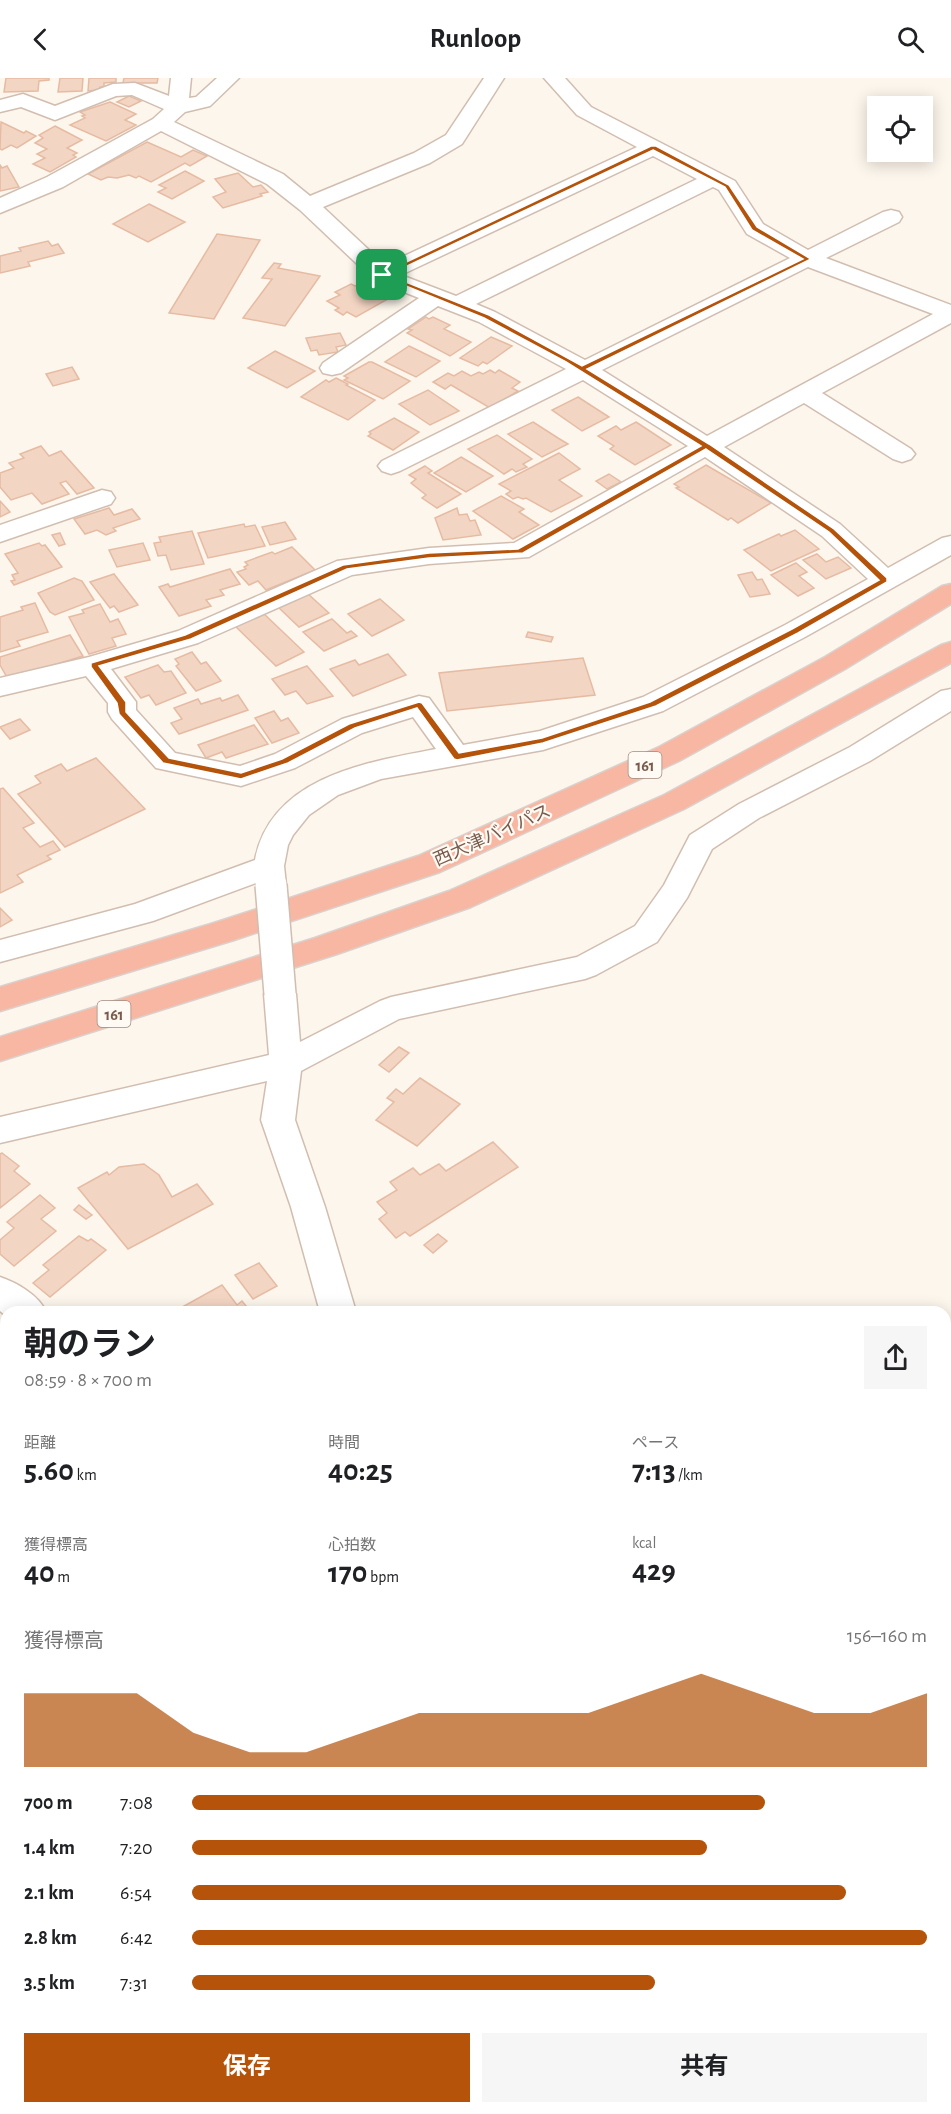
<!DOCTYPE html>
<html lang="ja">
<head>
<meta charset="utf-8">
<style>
	:root { --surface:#fff; --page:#f6f6f6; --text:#202124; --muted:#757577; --accent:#b45309 }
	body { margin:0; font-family:"Alegreya Sans","Noto Sans JP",sans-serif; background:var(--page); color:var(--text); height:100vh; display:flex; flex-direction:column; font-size:22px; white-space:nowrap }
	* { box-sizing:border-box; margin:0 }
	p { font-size:20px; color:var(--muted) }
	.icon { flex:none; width:33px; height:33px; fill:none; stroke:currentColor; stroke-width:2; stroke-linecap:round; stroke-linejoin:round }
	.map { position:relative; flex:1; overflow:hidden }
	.details { position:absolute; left:0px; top:1228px; width:951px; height:808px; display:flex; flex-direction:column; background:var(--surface); border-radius:18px 18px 0 0; box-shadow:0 3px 15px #0003 }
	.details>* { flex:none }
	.controls { position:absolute; left:867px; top:18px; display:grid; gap:12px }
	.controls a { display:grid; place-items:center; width:66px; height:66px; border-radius:0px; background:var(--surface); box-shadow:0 3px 15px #0003; font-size:30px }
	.pin { position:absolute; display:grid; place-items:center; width:51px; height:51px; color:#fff; margin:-26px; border-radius:12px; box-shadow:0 3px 9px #0006 }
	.round { display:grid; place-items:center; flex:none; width:63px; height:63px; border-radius:0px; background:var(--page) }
	.headline { display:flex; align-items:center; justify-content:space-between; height:102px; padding:0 24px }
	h1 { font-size:33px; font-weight:700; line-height:45px }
	.figures { display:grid; grid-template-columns:repeat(3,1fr); gap:9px; height:102px; padding:6px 24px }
	.figures div { display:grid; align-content:center }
	.figures b { font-size:30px; font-weight:700 }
	.figures small { font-size:16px; font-weight:400 }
	.figures p { font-size:16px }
	.chart { height:168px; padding:12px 24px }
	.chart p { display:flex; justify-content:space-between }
	.chart svg { width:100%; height:108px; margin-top:6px; fill:var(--accent); opacity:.7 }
	.button { display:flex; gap:12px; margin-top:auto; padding:12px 24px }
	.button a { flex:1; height:69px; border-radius:0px; background:var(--accent); color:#fff; font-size:24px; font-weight:700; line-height:69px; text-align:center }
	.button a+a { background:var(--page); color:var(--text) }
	ul { padding:0 24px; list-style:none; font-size:20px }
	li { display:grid; grid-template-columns:96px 72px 1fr; align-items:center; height:45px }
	li i { height:15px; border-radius:8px; background:var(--accent) }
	header { display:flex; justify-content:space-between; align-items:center; height:78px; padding:0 24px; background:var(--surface); font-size:27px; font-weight:700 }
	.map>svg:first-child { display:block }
	.building { fill:#f3d5c3; stroke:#e6bba3; stroke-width:1.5 }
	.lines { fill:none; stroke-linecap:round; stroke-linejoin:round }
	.minor-casing { stroke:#d1beb0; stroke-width:3 }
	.highway-casing { stroke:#dad1cd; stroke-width:3 }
	.path { stroke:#d9b8a5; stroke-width:4.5; stroke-dasharray:1.5 5; stroke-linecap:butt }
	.minor { fill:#fff; fill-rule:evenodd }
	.highway { fill:#f7b7a3; fill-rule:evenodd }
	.minor-bridge-casing { stroke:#d1beb0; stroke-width:34; stroke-linecap:butt }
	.minor-bridge { stroke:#fff; stroke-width:31 }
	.route { fill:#b45309; stroke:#fff; stroke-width:1.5; fill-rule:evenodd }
	.labels { text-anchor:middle; stroke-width:4.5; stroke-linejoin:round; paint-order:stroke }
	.shield { fill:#fffaf3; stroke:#a28b7f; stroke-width:1.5 }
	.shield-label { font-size:16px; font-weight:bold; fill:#7a5c4d }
	.street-label { font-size:18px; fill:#7a5c4d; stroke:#fffaf3 }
</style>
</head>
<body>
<header><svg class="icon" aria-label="back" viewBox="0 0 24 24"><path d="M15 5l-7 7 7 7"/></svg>Runloop<svg class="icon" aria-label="search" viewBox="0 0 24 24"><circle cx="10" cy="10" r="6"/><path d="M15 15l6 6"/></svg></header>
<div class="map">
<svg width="951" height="2036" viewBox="0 0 951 2036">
	<rect width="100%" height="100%" fill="#fdf6ec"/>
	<g class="building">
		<polygon points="6,0 49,0 49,2 39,3 38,13 4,14"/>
		<polygon points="60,0 83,0 82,13 58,14"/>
		<polygon points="89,0 116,0 116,4 104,5 104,9 100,9 99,12 88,13"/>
		<polygon points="124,0 158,0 157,5 123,5"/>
		<polygon points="129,18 141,23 129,29 117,24"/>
		<polygon points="110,24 136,36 125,42 136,47 106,63 70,47 85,40 82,38 85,37 80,34"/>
		<polygon points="1,44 24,55 26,53 36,58 17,70 11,67 2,72 0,71"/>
		<polygon points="55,48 82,62 67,70 77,75 73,77 76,79 50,94 33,86 45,80 37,76 47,71 35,65 43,60 39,57"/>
		<polygon points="147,64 181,79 193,72 207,78 190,88 185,85 151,104 139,98 136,100 129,97 117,100 108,99 101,102 88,96"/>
		<polygon points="0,87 2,90 7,88 19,109 0,113"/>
		<polygon points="185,93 204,103 172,121 158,114 166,110 159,107"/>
		<polygon points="238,95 253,109 261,107 268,114 260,116 262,118 223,130 213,119 226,114 215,101"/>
		<polygon points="149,126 185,144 148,164 113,146"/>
		<polygon points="217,156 260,162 214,241 169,235"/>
		<polygon points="48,163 52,168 58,166 64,175 28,184 30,188 0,195 0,178 21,173 19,170"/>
		<polygon points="274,185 281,186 278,190 320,198 285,248 243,240 272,201 262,200"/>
		<polygon points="351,206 355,208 358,207 386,222 356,239 347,234 343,237 335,232 339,230 327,223 340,217 335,214"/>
		<polygon points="426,239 429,241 433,239 450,247 444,251 471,264 450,278 407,255 412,252 408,251"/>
		<polygon points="340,255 346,267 336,269 338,274 319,277 317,272 311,273 306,260"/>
		<polygon points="491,259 512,268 487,286 483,284 478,288 460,280"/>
		<polygon points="409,268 440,283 416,299 385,284"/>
		<polygon points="275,273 315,293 287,310 248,290"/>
		<polygon points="369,284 372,284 410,303 383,321 344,302 348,300 344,298"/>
		<polygon points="72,289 79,301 53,308 46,296"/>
		<polygon points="490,292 495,295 499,292 520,304 512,310 518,313 490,330 451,307 445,311 433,304 448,295 454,298 462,293 471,298 479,294 483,296"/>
		<polygon points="336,300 348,306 346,307 375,322 348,342 301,319 326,302 329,304"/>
		<polygon points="428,312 459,333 430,347 399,326"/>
		<polygon points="578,319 609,339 582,353 552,332"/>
		<polygon points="394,340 419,354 393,372 368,358 371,356 369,354"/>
		<polygon points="533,344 558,360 568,366 542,379 508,356"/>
		<polygon points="636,344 671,367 635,387 610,371 614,368 598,358 616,348 621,352"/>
		<polygon points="497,357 532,381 523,386 527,389 516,394 512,391 504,396 468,371"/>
		<polygon points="41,368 49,378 61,373 94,410 77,416 66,403 60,405 69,416 42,426 32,415 11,422 0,409 0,395 14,390 9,385 24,380 20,376"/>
		<polygon points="559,375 580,391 559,402 582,418 551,434 526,420 523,421 518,419 513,421 506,416 511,413 499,406"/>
		<polygon points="461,379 493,398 466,414 434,395"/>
		<polygon points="706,387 771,425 738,445 731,440 728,442 676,410 679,409 674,406"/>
		<polygon points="425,388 432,393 428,395 461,416 437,430 422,420 426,417 411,405 416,401 409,397"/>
		<polygon points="609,396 621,404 607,411 596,403"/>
		<polygon points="501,418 524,431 519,434 539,447 513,461 473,433"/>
		<polygon points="0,423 10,434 0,439"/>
		<polygon points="109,430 114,437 132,431 140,441 113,450 116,453 106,457 97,452 85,456 74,441"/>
		<polygon points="457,430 459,437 467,436 470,443 475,442 481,457 443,462 435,440"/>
		<polygon points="285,444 296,461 270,467 262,449"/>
		<polygon points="244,446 245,449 255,447 265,468 208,480 198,455"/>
		<polygon points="795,452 819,471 771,493 744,472 779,456 781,458"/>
		<polygon points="192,453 204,486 171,492 166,477 158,478 154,465 161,464 159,459"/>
		<polygon points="60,455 65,466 59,468 52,457"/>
		<polygon points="39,465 42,468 45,467 62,489 14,507 11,503 15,502 12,497 18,495 5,476"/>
		<polygon points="143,465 150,482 117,489 109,472"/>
		<polygon points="292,469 315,492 266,512 258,503 249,507 237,494 246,491 244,489 248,487 245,484 272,474 275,476"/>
		<polygon points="817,476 826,484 838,479 851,490 826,501 803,482"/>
		<polygon points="796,485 807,494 799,498 814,510 798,518 771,497"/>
		<polygon points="230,491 240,506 220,512 224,517 206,522 211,528 179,538 159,509 168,506 170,509"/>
		<polygon points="752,494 757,502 762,501 770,516 750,519 738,497"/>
		<polygon points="114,496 138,527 119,534 114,528 110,530 90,504"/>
		<polygon points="74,500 82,503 94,522 55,537 50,534 38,515"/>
		<polygon points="307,515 329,535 299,549 277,528"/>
		<polygon points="380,521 404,542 372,558 348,536"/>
		<polygon points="35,525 48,554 17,563 20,568 0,574 0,539 23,532 21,529"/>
		<polygon points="100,526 110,544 118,541 126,556 112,560 116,568 89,576 69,539 84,535 82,532"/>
		<polygon points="262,534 304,574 276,588 234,547"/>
		<polygon points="332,541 347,555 351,553 357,558 324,573 303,554"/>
		<polygon points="528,554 553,559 551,564 526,559"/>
		<polygon points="70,557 83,578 8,601 0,587 0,579"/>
		<polygon points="192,574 201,586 206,584 221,603 196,613 176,588 179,586 175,581"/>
		<polygon points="388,576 406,597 353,618 330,591 355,582 359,587"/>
		<polygon points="583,580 595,617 447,633 439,595"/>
		<polygon points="158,587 164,594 171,593 186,615 156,627 149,617 141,620 125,599"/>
		<polygon points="307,588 333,618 307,626 296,613 285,617 272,601"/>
		<polygon points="238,617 248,632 179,656 171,645 182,641 174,630 198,621 201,626 220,620 222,623"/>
		<polygon points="274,633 281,643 288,640 299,655 272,665 255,640"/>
		<polygon points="20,641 30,652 10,661 0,649"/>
		<polygon points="254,647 268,666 226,680 222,674 206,680 198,667"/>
		<polygon points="96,680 145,731 65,769 18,716 41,705 35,698 61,686 67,693"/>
		<polygon points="3,710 34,745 23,750 40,769 53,763 60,772 47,778 51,781 17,797 23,804 0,815 0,711"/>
		<polygon points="0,830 12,842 0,849"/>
		<polygon points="399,969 409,975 389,994 379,987"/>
		<polygon points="420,1000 460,1026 417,1068 376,1042 394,1024 387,1020 396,1011 403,1016"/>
		<polygon points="493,1064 518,1089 410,1158 405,1154 396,1160 379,1141 387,1135 377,1124 397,1112 390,1104 413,1090 420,1097 439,1086 446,1093"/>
		<polygon points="2,1075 19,1088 14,1093 30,1106 0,1130 0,1076"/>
		<polygon points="144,1086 159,1097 172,1119 197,1106 213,1126 128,1171 78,1110 107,1094 109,1097 119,1089"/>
		<polygon points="40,1117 55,1130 41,1141 56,1153 14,1188 0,1176 0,1162 14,1150 7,1144"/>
		<polygon points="79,1127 92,1137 86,1141 74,1132"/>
		<polygon points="438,1156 447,1163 433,1175 424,1167"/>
		<polygon points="79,1158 88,1163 91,1161 106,1172 50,1219 33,1205 49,1192 43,1187"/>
		<polygon points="259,1185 277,1208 253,1221 235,1197"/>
		<polygon points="222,1207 237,1227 242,1223 251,1234 175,1233"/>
		<polygon points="6,1642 6,1705 4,1706 0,1696 0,1657 4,1655 0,1645"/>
		<polygon points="0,1783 6,1798 6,1812 0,1815"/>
		<polygon points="6,1878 6,1966 0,1969 0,1881"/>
		<polygon points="154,2031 292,2031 283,2036 156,2036"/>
		<polygon points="350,2031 430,2031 433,2036 342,2036"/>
		<polygon points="479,2031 510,2031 501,2036 481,2036"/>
	</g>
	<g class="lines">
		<defs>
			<g id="minor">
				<path d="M171 0H191L189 20 196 19 217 0H239L210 28 185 34 174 44 283 96 310 118 414 75 446 57 484 0H504L462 66 430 85 323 129 385 187 637 69 577 37 544 0H565L591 29 735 103 763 146 808 172 883 134 891 132 899 134 902 139 899 144 826 180 951 227V245L822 315 911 371 915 376 911 381 902 384 893 381 804 325 724 369 840 446 888 490 942 460 951 458V477L805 559 663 633 543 672 381 701 338 717 309 737 293 757 288 767 284 788 286 807 282 815 271 818 260 815 256 805 153 843 0 884V862L135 826 255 782C271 699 367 684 436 671L413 639 362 655 295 690 241 708 156 690 112 641 108 634V625L86 598 0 618V600L89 579 178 553 337 483 429 470 514 465 688 368 583 302 400 393 391 396 382 393 378 388 382 383 566 291 479 244 438 228 341 295 332 297 323 295 320 290 323 285 419 220 374 202 300 132 267 106 161 53 63 109 0 135V120L47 99 153 41 164 31 132 17 116 18 55 42 21 29 0 34V22L23 16 55 28 113 6 135 5 169 18ZM653 78 697 101 456 218 401 197ZM713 109 719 112 747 156 790 180 585 282 495 234 476 226ZM808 189 933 236 707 358 602 292ZM705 379 822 458 868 501 785 547 643 619 540 653 463 667 429 620 419 618 342 641 275 676 240 688 175 675 136 632V624L111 591 198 565 352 497 429 486 529 479Z"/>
				<polygon points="102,412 111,414 115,420 111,426 0,464 0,447"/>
				<polygon points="951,611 951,633 870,683 759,740 712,771 687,820 657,864 596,897 585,901 399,941 301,993 295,1042 325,1129 356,1234 320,1234 291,1129 261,1042 267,1003 0,1065 0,1039 269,977 264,916 269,908 280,904 291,908 296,916 300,964 380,923 391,919 577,879 635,848 664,807 690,757 739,726 850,669 941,613"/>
				<path d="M0 1199C17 1205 39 1217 46 1234H6V1238L0 1233Z"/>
				<polygon points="951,1546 951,1584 945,1587 945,1549"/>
				<polygon points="6,1583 6,1622 0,1624 0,1585"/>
				<rect x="0" y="1725" width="6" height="42"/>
				<polygon points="945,1867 951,1868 951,1912 945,1911"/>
				<polygon points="6,2002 6,2031 26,2031 24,2036 0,2036 0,2005"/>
				<polygon points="637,2031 690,2031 688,2036 635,2036"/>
			</g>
			<g id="highway">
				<polygon points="951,506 951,526 845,591 679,683 440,794 234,862 0,933 0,909 214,845 418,778 659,669 825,579 942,508"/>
				<polygon points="951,564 951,585 684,731 471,829 337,876 0,983 0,959 315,860 449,813 664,717 941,567"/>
			</g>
		</defs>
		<use href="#minor" class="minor-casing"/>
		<use href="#highway" class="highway-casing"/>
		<polyline class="path" points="945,1445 951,1440"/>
		<use href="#minor" class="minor"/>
		<use href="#highway" class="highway"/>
		<defs>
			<polyline id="minor-bridge" points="271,807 280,916"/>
		</defs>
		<use href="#minor-bridge" class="minor-bridge-casing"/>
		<use href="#minor-bridge" class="minor-bridge"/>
	</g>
	<path class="route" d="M651 68H656L729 107 757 149 811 181 587 291 709 366 834 451 887 500V504L798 555 656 628 543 665 457 682 454 681 417 630 355 650 288 685 241 701 163 685 119 636 117 625 91 589V585L185 557 343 487 429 475 518 471 701 368 566 284 484 240 379 197ZM653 72 725 109 752 152 803 181 582 288 489 237 388 197ZM706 371 829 454 879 502 792 551 650 624 542 660 459 675 422 625 419 624 349 646 282 681 241 695 169 680 126 634V624L99 588 191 561 347 491 429 480 523 475Z"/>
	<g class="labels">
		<g class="shield">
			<rect x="628.5" y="674" width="33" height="26" rx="4.5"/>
			<rect x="97.5" y="923" width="33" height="26" rx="4.5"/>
		</g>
		<g class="shield-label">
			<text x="645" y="693">161</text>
			<text x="114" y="942">161</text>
		</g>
		<g class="street-label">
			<text transform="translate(492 757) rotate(-24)" y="6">西大津バイパス</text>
		</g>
	</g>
</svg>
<div class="controls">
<a><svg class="icon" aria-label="locate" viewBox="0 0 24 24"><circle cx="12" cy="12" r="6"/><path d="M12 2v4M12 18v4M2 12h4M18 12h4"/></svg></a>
</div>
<div class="pin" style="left:382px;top:197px;background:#1e9e55"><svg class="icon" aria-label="arrive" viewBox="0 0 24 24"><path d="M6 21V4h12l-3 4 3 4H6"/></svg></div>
<section class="details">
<div class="headline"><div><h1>朝のラン</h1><p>08:59 · 8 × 700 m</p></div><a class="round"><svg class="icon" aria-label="share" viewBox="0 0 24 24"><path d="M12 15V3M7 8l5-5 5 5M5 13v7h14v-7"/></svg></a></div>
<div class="figures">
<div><p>距離</p><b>5.60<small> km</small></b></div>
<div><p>時間</p><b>40:25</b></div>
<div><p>ペース</p><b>7:13<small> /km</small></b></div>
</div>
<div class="figures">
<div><p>獲得標高</p><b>40<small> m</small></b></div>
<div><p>心拍数</p><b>170<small> bpm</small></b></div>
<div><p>kcal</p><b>429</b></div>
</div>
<div class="chart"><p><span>獲得標高</span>156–160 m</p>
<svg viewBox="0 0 160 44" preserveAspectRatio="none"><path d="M0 44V14L10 14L20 14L30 30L40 38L50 38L60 30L70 22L80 22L90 22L100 22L110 14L120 6L130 14L140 22L150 22L160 14V44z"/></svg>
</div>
<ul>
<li><b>700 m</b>7:08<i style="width:78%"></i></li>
<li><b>1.4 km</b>7:20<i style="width:70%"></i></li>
<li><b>2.1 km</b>6:54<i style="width:89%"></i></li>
<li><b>2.8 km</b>6:42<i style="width:100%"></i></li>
<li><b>3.5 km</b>7:31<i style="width:63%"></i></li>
</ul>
<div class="button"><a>保存</a><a>共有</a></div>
</section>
</div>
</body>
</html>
